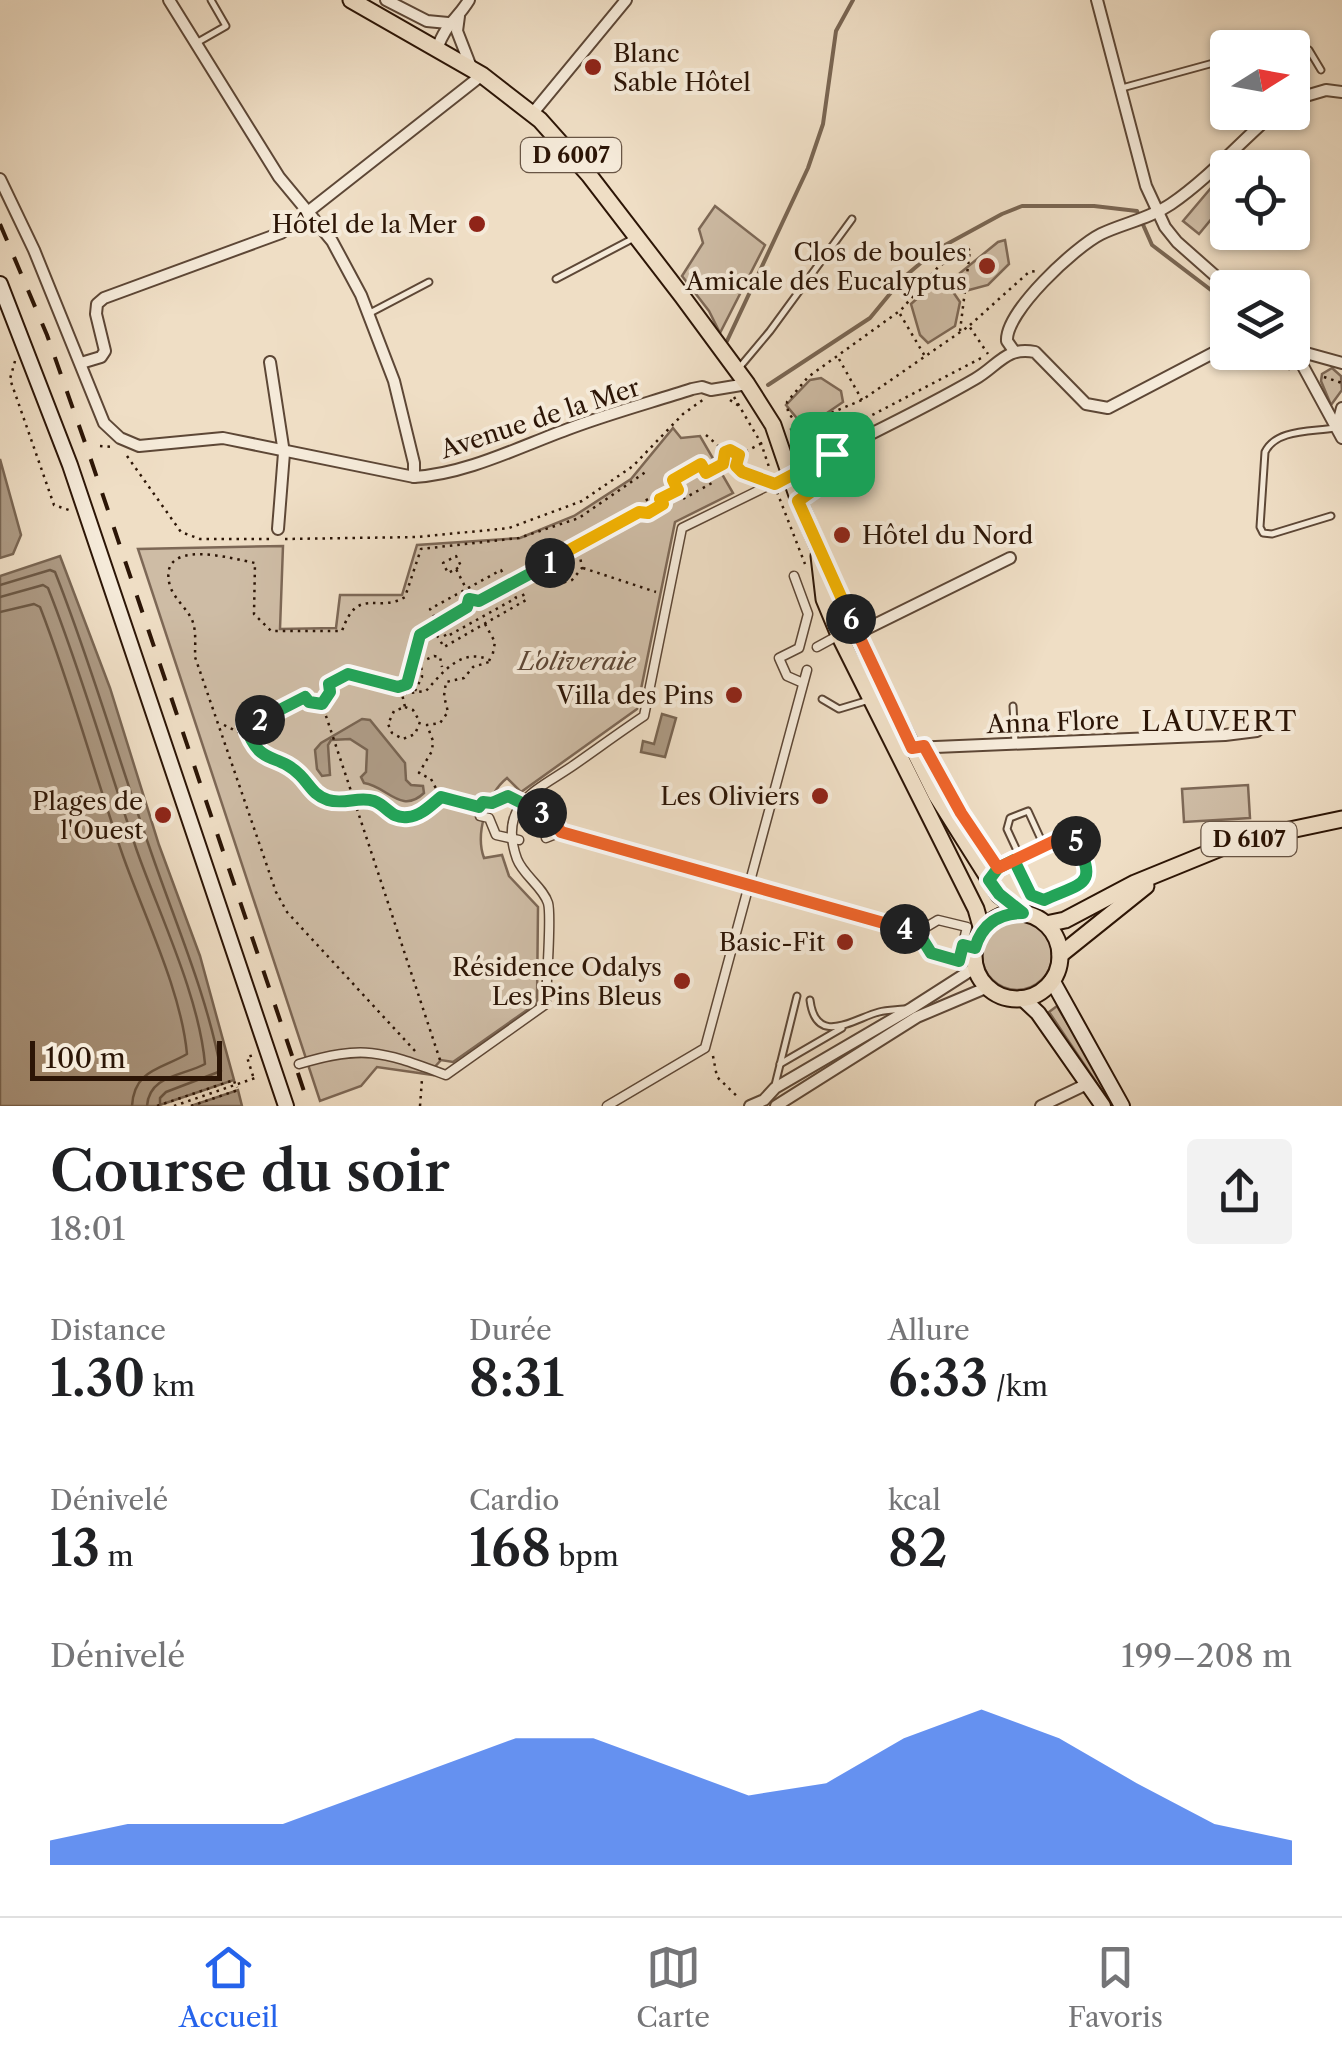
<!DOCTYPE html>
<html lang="fr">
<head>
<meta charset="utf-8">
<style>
	:root { --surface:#fff; --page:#f2f2f2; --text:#202124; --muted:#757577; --line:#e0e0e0; --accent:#2563eb }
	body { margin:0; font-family:"Libre Caslon Text",serif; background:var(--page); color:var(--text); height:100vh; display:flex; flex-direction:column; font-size:38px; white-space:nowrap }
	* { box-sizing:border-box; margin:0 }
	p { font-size:32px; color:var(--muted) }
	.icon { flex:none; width:55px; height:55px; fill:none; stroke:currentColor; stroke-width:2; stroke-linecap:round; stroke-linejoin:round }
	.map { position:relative; height:1106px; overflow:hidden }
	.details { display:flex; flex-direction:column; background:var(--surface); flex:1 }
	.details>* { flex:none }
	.needle { width:65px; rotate:79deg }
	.tools { position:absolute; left:1210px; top:30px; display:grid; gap:20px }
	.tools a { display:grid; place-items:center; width:100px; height:100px; border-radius:10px; background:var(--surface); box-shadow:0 2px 8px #0004; font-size:50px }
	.scale { position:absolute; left:30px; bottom:25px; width:192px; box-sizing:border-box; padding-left:10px; border:5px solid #2c1506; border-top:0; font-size:28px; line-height:35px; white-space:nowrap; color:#2c1506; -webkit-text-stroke:8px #f5ead9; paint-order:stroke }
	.pin { position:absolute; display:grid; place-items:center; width:85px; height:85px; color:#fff; margin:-42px; border-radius:20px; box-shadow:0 5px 15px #0006 }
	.km { position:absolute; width:50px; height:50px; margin:-25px; border-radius:50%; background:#222; color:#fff; font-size:28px; line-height:50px; text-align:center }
	.round { display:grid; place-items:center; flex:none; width:105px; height:105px; border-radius:10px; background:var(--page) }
	.headline { display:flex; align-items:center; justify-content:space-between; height:170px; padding:0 50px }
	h1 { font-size:55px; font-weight:600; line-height:75px }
	.metrics { display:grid; grid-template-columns:repeat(3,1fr); gap:15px; height:170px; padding:10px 50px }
	.metrics div { display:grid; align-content:center }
	.metrics b { font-size:50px; font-weight:600 }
	.metrics small { font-size:28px; font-weight:400 }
	.metrics p { font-size:28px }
	.chart { height:280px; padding:20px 50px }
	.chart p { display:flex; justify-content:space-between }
	.chart svg { width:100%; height:180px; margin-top:10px; fill:var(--accent); opacity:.7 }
	.tabs { display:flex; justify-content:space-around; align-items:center; height:140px; border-top:2px solid var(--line); background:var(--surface); font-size:28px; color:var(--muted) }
	.tabs a { display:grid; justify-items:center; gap:5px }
	.tabs .on { color:var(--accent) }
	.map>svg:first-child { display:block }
	.green { fill:#cebca5; stroke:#7d6856; stroke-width:2.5 }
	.water { fill:#ad9a84; stroke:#796552; stroke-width:2.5 }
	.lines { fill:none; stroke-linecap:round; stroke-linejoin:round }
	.shore { stroke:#6c5845; stroke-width:2.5 }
	.stream { stroke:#796552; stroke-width:4 }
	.service-casing { stroke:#5d4736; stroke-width:9 }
	.pedestrian-casing { stroke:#5d4736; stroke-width:11 }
	.minor-casing { stroke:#5d4736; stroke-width:14 }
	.secondary-casing { stroke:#2c1506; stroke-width:18 }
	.primary-casing { stroke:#2c1506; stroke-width:19 }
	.path { stroke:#2c1506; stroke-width:2.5; stroke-dasharray:2.5 5; stroke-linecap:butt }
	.service { stroke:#f5ead9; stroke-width:5 }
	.pedestrian { stroke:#f5ead9; stroke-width:8 }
	.minor { stroke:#f5ead9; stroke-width:10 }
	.secondary { stroke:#f5ead9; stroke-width:14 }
	.primary { stroke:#efdec5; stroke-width:15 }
	.rail { stroke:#2c1506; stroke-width:4; stroke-dasharray:18 18; stroke-linecap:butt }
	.split-1-casing { stroke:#fff; stroke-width:20 }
	.split-2-casing { stroke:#fff; stroke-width:20 }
	.split-3-casing { stroke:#fff; stroke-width:20 }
	.split-4-casing { stroke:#fff; stroke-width:20 }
	.split-5-casing { stroke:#fff; stroke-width:20 }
	.split-6-casing { stroke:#fff; stroke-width:20 }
	.split-7-casing { stroke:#fff; stroke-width:20 }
	.split-1 { stroke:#f5b400; stroke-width:12 }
	.split-2 { stroke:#22a559; stroke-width:12 }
	.split-3 { stroke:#22a559; stroke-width:12 }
	.split-4 { stroke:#f0652b; stroke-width:12 }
	.split-5 { stroke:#22a559; stroke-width:12 }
	.split-6 { stroke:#f0652b; stroke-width:12 }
	.split-7 { stroke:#f5b400; stroke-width:12 }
	.poi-dot { fill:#8f2418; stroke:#f5ead9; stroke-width:4 }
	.labels { text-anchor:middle; stroke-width:8; stroke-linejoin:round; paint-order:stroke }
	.shield { fill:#f5ead9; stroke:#685545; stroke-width:2.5 }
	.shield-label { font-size:22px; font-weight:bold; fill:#2c1506 }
	.poi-label { font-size:25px; fill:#2c1506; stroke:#f5ead9; text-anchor:end }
	.street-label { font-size:25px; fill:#2c1506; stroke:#f5ead9 }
	.park-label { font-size:25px; font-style:italic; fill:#5d4736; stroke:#f5ead9 }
	.neighbourhood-label { font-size:28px; letter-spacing:2.5px; fill:#2c1506; stroke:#f5ead9 }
</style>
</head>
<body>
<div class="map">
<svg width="1342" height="1106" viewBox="0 0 1342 1106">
	<rect width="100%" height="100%" fill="#efdec5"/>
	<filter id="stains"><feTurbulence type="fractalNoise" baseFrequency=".002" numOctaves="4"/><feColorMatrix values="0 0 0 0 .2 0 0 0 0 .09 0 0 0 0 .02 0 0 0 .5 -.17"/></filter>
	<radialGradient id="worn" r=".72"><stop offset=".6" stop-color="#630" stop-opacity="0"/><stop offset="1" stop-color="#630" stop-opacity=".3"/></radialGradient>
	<g class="green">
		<polygon points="1216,182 1227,191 1227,200 1199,234 1183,221"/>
		<polygon points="715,206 765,245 720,333 709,311 682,276 703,243 699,229"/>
		<polygon points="1005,240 1009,264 988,285 969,290 960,273 998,242"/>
		<polygon points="942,276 960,302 955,326 928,343 920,335 911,304"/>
		<polygon points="1332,368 1341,376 1342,390 1331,405 1321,381 1322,374"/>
		<polygon points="821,378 841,391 843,402 805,428 786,405 810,380"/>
		<path d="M673 428 681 438 700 436 733 493 675 522 637 709 521 792 507 778C487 794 475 834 484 858L502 855 509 876 538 907 537 1003 453 1062 441 1060 433 1069V1075L377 1067 361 1086 320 1101 138 549 283 546 280 629 336 628 340 595H402L417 545 520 538 574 516 631 479Z"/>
		<polygon points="1248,785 1250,818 1184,822 1182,789"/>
		<circle cx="1017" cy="955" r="35"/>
		<polygon points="1057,1006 1117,1106 1112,1106 1049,1012"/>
	</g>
	<g class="water">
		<polygon points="0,459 21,535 13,554 0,558"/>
		<polygon points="60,556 110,688 159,845 200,956 234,1080 157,1106 0,1106 0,576"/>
		<polygon points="662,714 676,718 665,757 641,752 643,741 654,744"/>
		<path d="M362 719 370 720 405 763 406 780 411 785 423 786 424 793C401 815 387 786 364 783L361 777 366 772 367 750 350 739 331 740 328 745 330 775 322 776 317 769 315 750 321 743Z"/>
		<polygon points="238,1090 242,1106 191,1106"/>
	</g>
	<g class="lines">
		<g class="shore">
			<path d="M0 585 50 570 55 572C91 663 117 755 149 846 174 920 207 994 221 1071L166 1092 160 1098V1106"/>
			<path d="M0 597 43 585 48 588C82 674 107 763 137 851 160 916 199 996 205 1064 183 1076 149 1075 147 1106"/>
			<path d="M0 612 34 604 40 607C72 689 94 773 123 856 145 918 181 990 187 1054 162 1069 134 1069 132 1106"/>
		</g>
		<g class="stream">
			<polyline points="727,341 808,168 823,124 836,31 853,0"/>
			<polyline points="768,385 870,318 903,278 936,250 1002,214 1022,206 1094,206 1137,211 1152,245 1228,303"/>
		</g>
		<defs>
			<g id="service">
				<polyline points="198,42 226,26 211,0"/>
				<polyline points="1267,48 1296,42 1309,50 1321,70"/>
				<polyline points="1122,88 1228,59"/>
				<polyline points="556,279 634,238"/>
				<polyline points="370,313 429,282"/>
				<polyline points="739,368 770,331 852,219"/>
				<polyline points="801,499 835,474 832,454"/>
				<path d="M1331 516 1272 534 1263 533 1260 527 1265 452C1276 429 1312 432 1334 428"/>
				<polyline points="822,699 839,709 869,700"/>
				<polyline points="1013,706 1015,743"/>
				<polyline points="926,751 961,813 998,867"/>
				<polyline points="1020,857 1007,829 1010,818 1028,811 1044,846"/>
				<path d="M991 878C1005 856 1043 846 1067 835 1076 840 1077 845 1082 854 1098 887 1070 889 1045 900L1031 895 1014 860"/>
				<path d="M810 1000C816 1048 855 1018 879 1012 887 1010 896 1010 904 1009"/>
				<polyline points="780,1064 842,1028"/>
				<polyline points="775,1085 797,996"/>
			</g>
			<g id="pedestrian">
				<polyline points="794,576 808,614 799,648 779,658 787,676 803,683"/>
				<polyline points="817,647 839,635"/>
				<polyline points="553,819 561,832 918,932 931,953 959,961 967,927 938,920 918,932"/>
				<polyline points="546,838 561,832"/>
				<polyline points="519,840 496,835 489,818 480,816 479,807 483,802 492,803 508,796 527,805"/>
				<path d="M299 1064C365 1044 383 1052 446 1075L546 1004C546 985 552 916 548 903 543 887 523 875 517 859 497 803 538 790 574 765 597 749 620 732 644 716L682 528 790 475"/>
				<polyline points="607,1106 705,1048 807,670"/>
			</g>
			<g id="minor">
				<polyline points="169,0 279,177 332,241 361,295 394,381 414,463 414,477"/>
				<polyline points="386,0 427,21 448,23"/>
				<polyline points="1097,0 1146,186 1165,227 1177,242 1229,288"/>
				<polyline points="459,16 457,31 471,67"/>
				<path d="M437 49C446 23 456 21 469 0"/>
				<polyline points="1292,100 1326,90 1342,92"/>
				<polyline points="532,114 626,0"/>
				<path d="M0 179 34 250 104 423 120 438 139 446 223 438 414 477C467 474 521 446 571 428 611 413 652 402 692 389L702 387 711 390 747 384"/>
				<polyline points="1292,346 1342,438"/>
				<polyline points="1295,350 1342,363"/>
				<path d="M1014 351 1007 341C1005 312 1075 247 1101 234 1124 223 1149 219 1171 204 1209 178 1240 142 1275 112"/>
				<polyline points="270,362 284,453 278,529"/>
				<polyline points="81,363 101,357 105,351 96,314 97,304 104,298 281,233 482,75"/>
				<polyline points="1337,427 1342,408"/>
				<path d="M790 475C852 442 915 414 975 379 998 366 1006 346 1035 352L1086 404 1108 408 1215 352 1228 349"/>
				<polyline points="856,634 1010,558"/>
				<polyline points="912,748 1225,735 1257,731"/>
				<polyline points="750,1106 764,1100 775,1088 912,1008 976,967"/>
				<polyline points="776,1106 917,1017 988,987"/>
				<polyline points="1041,1106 1087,1084"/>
			</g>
			<g id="secondary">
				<polyline points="0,284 70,465 286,1106"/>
				<polyline points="1052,980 1122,1106"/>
				<polyline points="1022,998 1038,1013 1103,1106"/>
			</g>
			<g id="primary">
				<polyline points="351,0 482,75 540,120 589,175 682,296 747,384 773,425 801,507 856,634 936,795 999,895 1023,913"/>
				<polyline points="819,556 824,599 839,635 976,909 982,930"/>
				<circle cx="1017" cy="956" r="43"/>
				<polyline points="1046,924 1065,920 1135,883 1238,841 1342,819"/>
				<polyline points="1060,955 1146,886"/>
			</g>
		</defs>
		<use href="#service" class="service-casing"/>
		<use href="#pedestrian" class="pedestrian-casing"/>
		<use href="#minor" class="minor-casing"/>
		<use href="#secondary" class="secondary-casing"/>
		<use href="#primary" class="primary-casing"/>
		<g class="path">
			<polyline points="970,249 939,266 901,310 808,377 787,402 788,412 813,446 985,356"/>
			<polyline points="900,314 926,358"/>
			<polyline points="970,325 1029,272 1036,271"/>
			<polyline points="960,331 970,250"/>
			<polyline points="1254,352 1268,354 1286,362"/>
			<polyline points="1238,353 1264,357 1291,370"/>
			<polyline points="839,359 862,400"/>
			<polyline points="15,361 10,379 54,505 72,511"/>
			<polyline points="1324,377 1342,383"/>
			<polyline points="734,397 761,443 770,470"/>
			<polyline points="730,400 742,408"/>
			<polyline points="790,430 862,400 969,326 988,354"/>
			<polyline points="706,435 723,450"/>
			<polyline points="100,446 113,447"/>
			<circle cx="731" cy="459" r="9"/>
			<polyline points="739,455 764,442"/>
			<polyline points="127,456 181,532 200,539 272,539"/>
			<polygon points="701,464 712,483 683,499 673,480"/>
			<polyline points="738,468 757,478"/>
			<polyline points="708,472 723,464"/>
			<polyline points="777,492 805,564"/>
			<polyline points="660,499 657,495 642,502 639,511 648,513 663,504 660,499 677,490"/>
			<polyline points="285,539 418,537 509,528 582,501 633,466 683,414 704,399"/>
			<circle cx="555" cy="558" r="7"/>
			<polyline points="562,554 577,545"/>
			<polyline points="583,568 656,592"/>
			<polyline points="456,569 461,566 456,556 443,563 448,573 456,569 471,598 479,601 479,607 475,611 467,607 471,598"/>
			<polygon points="501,570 516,598 446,637 430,609"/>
			<polyline points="533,571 548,564"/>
			<path d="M479 601 533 571C543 586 556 586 572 580L582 568 578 545 639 511"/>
			<polyline points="485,624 495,642 492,658"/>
			<polyline points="433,629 444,647 526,600 516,582"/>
			<polyline points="415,691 422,677 421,662 434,656 440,657 442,667"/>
			<path d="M322 704 309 702 305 697 261 721 256 709 245 724C256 758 269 754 295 771 303 776 304 783 310 789 321 801 340 804 354 800L322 704 330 692 329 684 348 674 398 687 407 684 419 635 467 607"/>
			<path d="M405 707 413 710 420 722 415 734 403 739 392 733 388 724 394 711 405 707 402 694 426 691C443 672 462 646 492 661L473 667 464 678 446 682 444 696 448 712 440 723 427 725 433 741 432 751 419 773 431 779 440 796"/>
			<polyline points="224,725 248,737"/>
			<path d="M415 1051 287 912 276 892 195 657C195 647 196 636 194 626 191 611 175 601 170 586 156 536 234 559 255 563L254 614 271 631H342C358 585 377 614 405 597L421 549 519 538 579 518 647 471"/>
			<polyline points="713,1056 717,1077 739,1098"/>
			<path d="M440 1060 354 800C400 802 392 838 441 797L469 805"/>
			<polyline points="253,1076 247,1057 254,1055"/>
			<polyline points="157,1106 234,1080 235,1084"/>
			<polyline points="174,1106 258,1077"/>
			<polyline points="191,1106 238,1090 237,1087"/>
			<polyline points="420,1106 422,1079"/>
		</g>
		<use href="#service" class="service"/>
		<use href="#pedestrian" class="pedestrian"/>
		<use href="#minor" class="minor"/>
		<use href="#secondary" class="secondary"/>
		<use href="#primary" class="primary"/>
		<polyline class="rail" points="0,224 47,335 89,454 309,1106"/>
	</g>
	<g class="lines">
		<defs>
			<polyline id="split-1" points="550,563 558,565 562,554 639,512 648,513 663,504 660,499 678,490 673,480 701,464 706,473 723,464 725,452 730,450 739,455 736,466 742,472 775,484 832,454"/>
			<polyline id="split-2" points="260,720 305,697 309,702 322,704 330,692 329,684 348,674 398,687 407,684 420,635 467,607 469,599 479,601 550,563"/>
			<path id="split-3" d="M260 720 256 709 245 724C259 768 276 751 300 775 310 785 313 795 328 800 344 805 359 796 374 801 388 806 390 819 408 817 421 816 431 805 441 797L479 807 483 802 492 803 508 796 542 813"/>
			<polyline id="split-4" points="542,813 552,819 561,832 905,929"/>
			<path id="split-5" d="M905 929 918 932 931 953 959 961 963 945 975 948C982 924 999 913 1023 913L999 894 989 880 998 868 1014 860 1031 895 1044 900C1084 882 1098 886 1076 841"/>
			<polyline id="split-6" points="851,619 912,748 924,746 961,813 998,868 1067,835 1076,841"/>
			<polyline id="split-7" points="832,454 836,474 798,501 851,619"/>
		</defs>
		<use href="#split-1" class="split-1-casing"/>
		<use href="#split-2" class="split-2-casing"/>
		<use href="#split-3" class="split-3-casing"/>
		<use href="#split-4" class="split-4-casing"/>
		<use href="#split-5" class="split-5-casing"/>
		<use href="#split-6" class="split-6-casing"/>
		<use href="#split-7" class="split-7-casing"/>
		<use href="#split-1" class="split-1"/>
		<use href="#split-2" class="split-2"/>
		<use href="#split-3" class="split-3"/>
		<use href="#split-4" class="split-4"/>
		<use href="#split-5" class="split-5"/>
		<use href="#split-6" class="split-6"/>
		<use href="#split-7" class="split-7"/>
	</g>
	<g class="poi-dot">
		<circle cx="593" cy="67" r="10"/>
		<circle cx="477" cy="224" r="10"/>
		<circle cx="987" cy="266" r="10"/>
		<circle cx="842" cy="535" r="10"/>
		<circle cx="734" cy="695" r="10"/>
		<circle cx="820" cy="796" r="10"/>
		<circle cx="163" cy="815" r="10"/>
		<circle cx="845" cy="942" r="10"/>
		<circle cx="682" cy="981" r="10"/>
	</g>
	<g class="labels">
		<g class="shield">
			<rect x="521" y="138" width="100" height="34" rx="8"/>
			<rect x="1201.5" y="822" width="95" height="34" rx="8"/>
		</g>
		<g class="shield-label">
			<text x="571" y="163">D 6007</text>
			<text x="1249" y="847">D 6107</text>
		</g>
		<g class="poi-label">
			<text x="613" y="62" text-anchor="start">Blanc<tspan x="613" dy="29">Sable Hôtel</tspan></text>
			<text x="457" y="233">Hôtel de la Mer</text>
			<text x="967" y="261">Clos de boules<tspan x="967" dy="29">Amicale des Eucalyptus</tspan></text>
			<text x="862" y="544" text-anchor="start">Hôtel du Nord</text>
			<text x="714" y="704">Villa des Pins</text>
			<text x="800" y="805">Les Oliviers</text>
			<text x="143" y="810">Plages de<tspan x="143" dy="29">l'Ouest</tspan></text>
			<text x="825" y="951">Basic-Fit</text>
			<text x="662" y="976">Résidence Odalys<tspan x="662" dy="29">Les Pins Bleus</tspan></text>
		</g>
		<g class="street-label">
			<text transform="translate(540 418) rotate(-18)" y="9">Avenue de la Mer</text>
			<text transform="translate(1053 722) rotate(-2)" y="9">Anna Flore</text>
		</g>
		<g class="park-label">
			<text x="577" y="670">L'oliveraie</text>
		</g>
		<g class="neighbourhood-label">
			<text x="1220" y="731">LAUVERT</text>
		</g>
	</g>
	<rect width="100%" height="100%" filter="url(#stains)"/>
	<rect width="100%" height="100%" fill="url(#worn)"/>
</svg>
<div class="tools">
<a><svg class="needle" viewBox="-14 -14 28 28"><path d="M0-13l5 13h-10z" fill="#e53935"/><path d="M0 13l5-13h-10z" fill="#757577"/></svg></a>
<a><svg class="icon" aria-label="locate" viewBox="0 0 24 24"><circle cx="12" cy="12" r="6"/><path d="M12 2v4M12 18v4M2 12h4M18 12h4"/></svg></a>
<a><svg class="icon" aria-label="layers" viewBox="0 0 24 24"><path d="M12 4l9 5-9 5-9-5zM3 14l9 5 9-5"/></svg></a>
</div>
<div class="scale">100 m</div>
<div class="pin" style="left:832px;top:454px;background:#1e9e55"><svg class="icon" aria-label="arrive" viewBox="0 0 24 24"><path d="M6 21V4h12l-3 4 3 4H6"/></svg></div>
<b class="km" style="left:550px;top:563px">1</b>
<b class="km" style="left:260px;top:720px">2</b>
<b class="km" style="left:542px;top:813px">3</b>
<b class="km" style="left:905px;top:929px">4</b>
<b class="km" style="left:1076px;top:841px">5</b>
<b class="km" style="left:851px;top:619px">6</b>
</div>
<section class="details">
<div class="headline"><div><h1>Course du soir</h1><p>18:01</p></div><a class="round"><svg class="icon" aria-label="share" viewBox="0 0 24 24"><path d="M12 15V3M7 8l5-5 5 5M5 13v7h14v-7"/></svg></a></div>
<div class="metrics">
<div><p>Distance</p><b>1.30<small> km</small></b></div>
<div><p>Durée</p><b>8:31</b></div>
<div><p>Allure</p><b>6:33<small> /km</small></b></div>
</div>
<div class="metrics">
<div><p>Dénivelé</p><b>13<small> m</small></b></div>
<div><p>Cardio</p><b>168<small> bpm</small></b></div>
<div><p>kcal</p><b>82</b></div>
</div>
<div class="chart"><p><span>Dénivelé</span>199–208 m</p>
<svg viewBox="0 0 160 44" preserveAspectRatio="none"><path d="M0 44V38L10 34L20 34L30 34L40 27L50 20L60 13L70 13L80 20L90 27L100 24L110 13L120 6L130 13L140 24L150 34L160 38V44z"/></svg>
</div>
</section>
<nav class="tabs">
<a class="on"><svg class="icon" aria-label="home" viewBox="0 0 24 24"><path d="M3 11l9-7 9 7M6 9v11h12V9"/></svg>Accueil</a>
<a><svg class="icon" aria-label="map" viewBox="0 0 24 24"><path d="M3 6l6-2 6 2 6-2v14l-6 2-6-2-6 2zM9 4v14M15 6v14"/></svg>Carte</a>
<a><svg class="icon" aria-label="saved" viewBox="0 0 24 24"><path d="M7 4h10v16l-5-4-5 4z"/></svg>Favoris</a>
</nav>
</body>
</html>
